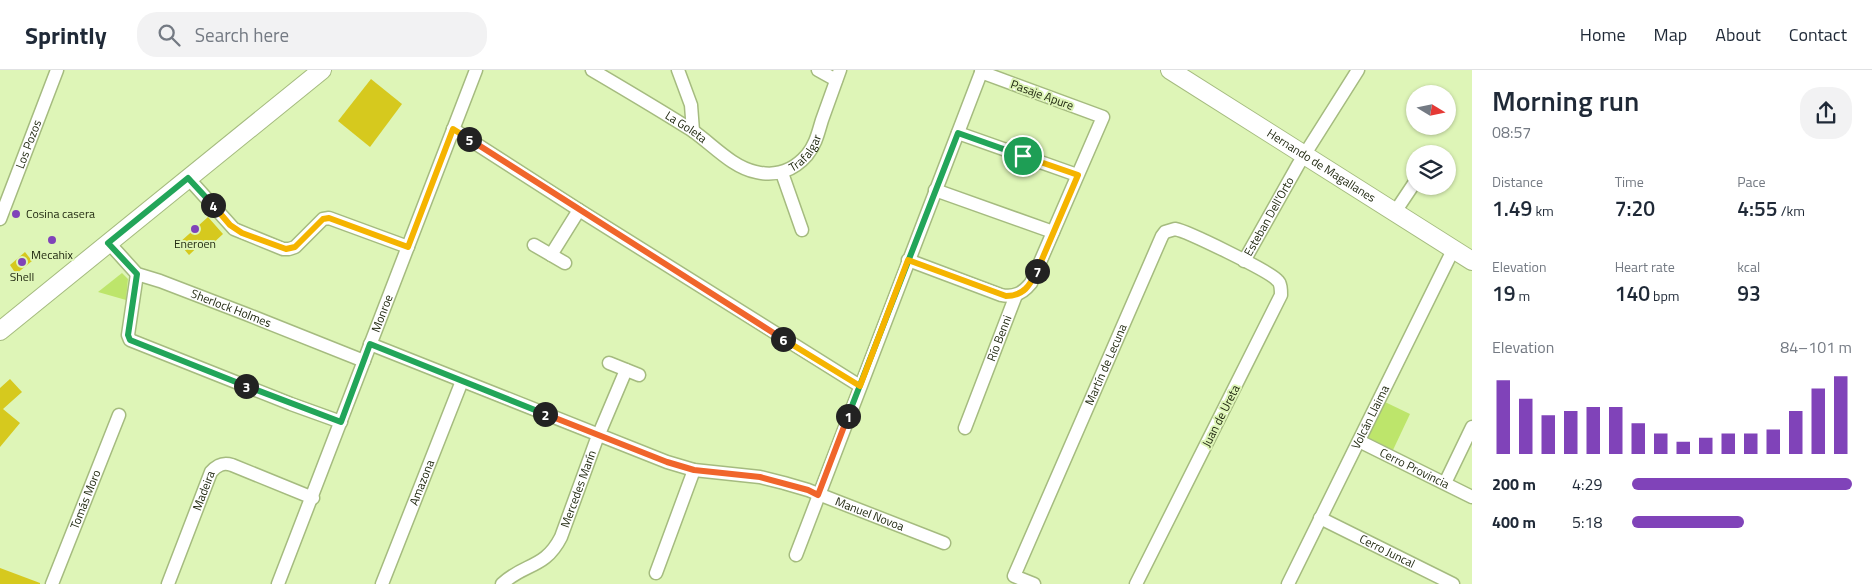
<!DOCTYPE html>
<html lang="en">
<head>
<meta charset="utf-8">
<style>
	:root { --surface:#fff; --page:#f2f2f3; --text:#1f2937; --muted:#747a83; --line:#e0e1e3; --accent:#8043b9 }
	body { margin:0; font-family:"Titillium Web",sans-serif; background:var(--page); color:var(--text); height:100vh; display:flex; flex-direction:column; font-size:19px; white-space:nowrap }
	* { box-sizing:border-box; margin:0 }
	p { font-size:16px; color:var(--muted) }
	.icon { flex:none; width:28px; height:28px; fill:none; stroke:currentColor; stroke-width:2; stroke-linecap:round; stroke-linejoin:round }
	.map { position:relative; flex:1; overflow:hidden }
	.sheet { display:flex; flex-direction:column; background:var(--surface); width:400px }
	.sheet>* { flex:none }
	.needle { width:32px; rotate:100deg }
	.controls { position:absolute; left:1406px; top:15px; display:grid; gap:10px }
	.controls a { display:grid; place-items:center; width:50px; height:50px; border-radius:50%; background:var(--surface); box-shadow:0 1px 4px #0004; font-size:25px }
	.pin { position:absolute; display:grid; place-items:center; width:42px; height:42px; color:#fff; margin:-21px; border:2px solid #fff; border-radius:50%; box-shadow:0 1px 5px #0007 }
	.km { position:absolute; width:25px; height:25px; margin:-12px; border-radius:50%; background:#222; color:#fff; font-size:14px; line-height:25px; text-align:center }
	.round { display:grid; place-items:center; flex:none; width:52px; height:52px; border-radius:20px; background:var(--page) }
	.overview { display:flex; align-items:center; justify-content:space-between; height:85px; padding:0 20px }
	h1 { font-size:28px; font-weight:600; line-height:38px }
	.stats { display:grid; grid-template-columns:repeat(3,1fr); gap:8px; height:85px; padding:5px 20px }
	.stats div { display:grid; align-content:center }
	.stats b { font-size:21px; font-weight:600 }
	.stats small { font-size:14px; font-weight:400 }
	.stats p { font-size:14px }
	.chart { height:140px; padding:10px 20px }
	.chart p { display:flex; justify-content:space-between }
	.chart svg { width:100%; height:90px; margin-top:5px; stroke:var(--accent); stroke-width:6 }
	ul { padding:0 20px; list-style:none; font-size:16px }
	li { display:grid; grid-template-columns:80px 60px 1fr; align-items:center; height:38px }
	li i { height:12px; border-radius:6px; background:var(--accent) }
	header { display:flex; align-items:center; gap:30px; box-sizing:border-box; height:70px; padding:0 25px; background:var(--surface); border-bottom:1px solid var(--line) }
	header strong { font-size:24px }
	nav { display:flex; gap:28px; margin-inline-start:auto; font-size:18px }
	.search { width:350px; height:45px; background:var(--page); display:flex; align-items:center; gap:12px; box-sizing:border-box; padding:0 18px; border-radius:20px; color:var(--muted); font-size:19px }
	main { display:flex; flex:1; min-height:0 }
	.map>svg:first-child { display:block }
	.green { fill:#bde56b }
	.building { fill:#d6c91e }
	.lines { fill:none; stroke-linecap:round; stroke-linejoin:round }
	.street-casing { stroke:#a5bb7f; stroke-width:15 }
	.secondary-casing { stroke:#a5bb7f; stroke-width:20 }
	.street { stroke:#fff; stroke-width:12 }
	.secondary { stroke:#fff; stroke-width:18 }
	.split-1-casing { stroke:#fff; stroke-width:10 }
	.split-2-casing { stroke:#fff; stroke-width:10 }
	.split-3-casing { stroke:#fff; stroke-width:10 }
	.split-4-casing { stroke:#fff; stroke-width:10 }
	.split-5-casing { stroke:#fff; stroke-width:10 }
	.split-6-casing { stroke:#fff; stroke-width:10 }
	.split-7-casing { stroke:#fff; stroke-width:10 }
	.split-8-casing { stroke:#fff; stroke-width:10 }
	.split-1 { stroke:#22a559; stroke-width:6 }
	.split-2 { stroke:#f0652b; stroke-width:6 }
	.split-3 { stroke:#22a559; stroke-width:6 }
	.split-4 { stroke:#22a559; stroke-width:6 }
	.split-5 { stroke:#f5b400; stroke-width:6 }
	.split-6 { stroke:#f0652b; stroke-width:6 }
	.split-7 { stroke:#f5b400; stroke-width:6 }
	.split-8 { stroke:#f5b400; stroke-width:6 }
	.poi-dot { fill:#8043b9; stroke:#def5b7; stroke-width:2 }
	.labels { text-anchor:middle; stroke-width:4; stroke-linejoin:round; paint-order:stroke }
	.street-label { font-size:12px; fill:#222a12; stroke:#def5b7 }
	.poi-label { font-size:12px; fill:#222a12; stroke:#def5b7 }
</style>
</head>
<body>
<header>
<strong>Sprintly</strong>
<div class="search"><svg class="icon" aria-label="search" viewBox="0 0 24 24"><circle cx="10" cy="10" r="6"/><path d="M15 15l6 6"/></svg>Search here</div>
<nav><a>Home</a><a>Map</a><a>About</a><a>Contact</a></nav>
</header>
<main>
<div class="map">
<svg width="1472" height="514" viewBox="0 0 1472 514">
	<rect width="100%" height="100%" fill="#def5b7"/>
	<g class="green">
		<polygon points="122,203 128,209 126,230 98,222"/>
		<polygon points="1385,332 1410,344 1393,380 1367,367"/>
	</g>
	<g class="building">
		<polygon points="371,9 402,34 370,77 338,51"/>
		<polygon points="208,147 223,164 210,176 205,170 189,185 179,173"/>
		<polygon points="25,182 32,191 16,204 10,195"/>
		<polygon points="10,309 22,322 3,339 20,353 0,377 0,318"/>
		<polygon points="0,498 40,513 40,514 0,514"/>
	</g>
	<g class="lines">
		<defs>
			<g id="street">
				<path id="s1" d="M592 0C626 20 660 40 693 61 713 75 732 97 756 102 776 107 794 100 807 85 816 74 818 63 822 50 828 33 834 17 840 0"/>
				<polyline points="678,0 691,35 693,61"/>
				<polyline points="818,0 836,10"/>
				<polyline points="453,59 579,140 860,316"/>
				<polyline points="958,63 1077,105"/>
				<polyline points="782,103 802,160"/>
				<polyline points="189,109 234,159 283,179 289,179 295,177 323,149 329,148 408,177"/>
				<polyline points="935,120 1053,162"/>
				<polyline points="1395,142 1415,112"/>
				<path id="s2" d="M0 149 57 0"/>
				<path id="s3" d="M109 173 137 204 160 211 246 244 364 291"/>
				<polyline points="534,175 565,193"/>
				<polyline points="551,185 579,140"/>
				<path d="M908 190 1001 225C1014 228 1023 223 1031 213L1103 47 981 2"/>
				<path id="s4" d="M1244 191 1298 95 1358 0"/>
				<polyline points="137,204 128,265 130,270 291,334 341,352"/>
				<path id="s5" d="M370 274 667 392 694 400 760 407 784 413 808 420 944 473"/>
				<polyline points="609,293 639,305"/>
				<path id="s6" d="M965 358 1016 225"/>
				<path id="s7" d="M1359 371 1472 427"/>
				<polyline points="1445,413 1472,357"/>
				<path id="s8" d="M1320 448 1453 514"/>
				<polyline points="796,485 982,0"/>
				<polyline points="656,503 694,400"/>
				<path id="s9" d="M52 514 119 345"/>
				<path id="s10" d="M168 514 211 402C217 395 223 392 232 395L313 428"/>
				<path id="s11" d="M278 514 476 0"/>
				<path id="s12" d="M382 514 462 311"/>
				<path id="s13" d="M502 514C524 493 545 499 561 467L596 371 626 300"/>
				<path id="s14" d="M1034 514 1014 506 1162 166 1165 162 1175 159C1187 161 1269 201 1277 210 1281 213 1281 220 1281 225L1136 514"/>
				<path id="s15" d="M1288 514 1453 180"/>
			</g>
			<g id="secondary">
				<path id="s16" d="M1170 0 1472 191"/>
				<polyline points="0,261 322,0"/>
			</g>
		</defs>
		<use href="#street" class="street-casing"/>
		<use href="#secondary" class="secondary-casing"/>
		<use href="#street" class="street"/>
		<use href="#secondary" class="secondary"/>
	</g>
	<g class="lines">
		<defs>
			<polyline id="split-1" points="848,346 958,63 1023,86"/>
			<polyline id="split-2" points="545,344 667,392 694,400 760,407 808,420 818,425 848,346"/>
			<polyline id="split-3" points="246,316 341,352 370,274 545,344"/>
			<polyline id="split-4" points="213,135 188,108 108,173 137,204 128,265 130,270 246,316"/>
			<polyline id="split-5" points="213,135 230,155 242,163 286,179 295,177 323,149 329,148 408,177 453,59 469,69"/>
			<polyline id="split-6" points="469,69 783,269"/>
			<path id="split-7" d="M783 269 860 316 908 190 1006 226C1024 226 1030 215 1037 201"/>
			<polyline id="split-8" points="1023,86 1078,105 1037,201"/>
		</defs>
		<use href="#split-1" class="split-1-casing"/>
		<use href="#split-2" class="split-2-casing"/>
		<use href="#split-3" class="split-3-casing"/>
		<use href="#split-4" class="split-4-casing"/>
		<use href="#split-5" class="split-5-casing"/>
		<use href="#split-6" class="split-6-casing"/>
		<use href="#split-7" class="split-7-casing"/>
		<use href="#split-8" class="split-8-casing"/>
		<use href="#split-1" class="split-1"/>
		<use href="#split-2" class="split-2"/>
		<use href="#split-3" class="split-3"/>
		<use href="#split-4" class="split-4"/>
		<use href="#split-5" class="split-5"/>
		<use href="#split-6" class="split-6"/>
		<use href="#split-7" class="split-7"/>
		<use href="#split-8" class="split-8"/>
	</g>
	<g class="poi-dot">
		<circle cx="16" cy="144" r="5"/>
		<circle cx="195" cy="159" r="5"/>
		<circle cx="52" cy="170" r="5"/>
		<circle cx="22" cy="192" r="5"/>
	</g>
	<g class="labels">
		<g class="street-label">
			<text transform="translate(1042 25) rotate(20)" y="4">Pasaje Apure</text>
			<text dy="4" stroke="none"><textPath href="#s1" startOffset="110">La Goleta</textPath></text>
			<text dy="4" stroke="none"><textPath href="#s2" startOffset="80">Los Pozos</textPath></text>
			<text dy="4" stroke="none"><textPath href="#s1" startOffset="251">Trafalgar</textPath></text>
			<text dy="4" stroke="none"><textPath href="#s16" startOffset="179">Hernando de Magallanes</textPath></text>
			<text dy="4" stroke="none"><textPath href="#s4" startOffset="51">Esteban Dell'Orto</textPath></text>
			<text dy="4" stroke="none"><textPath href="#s3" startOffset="142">Sherlock Holmes</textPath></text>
			<text dy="4" stroke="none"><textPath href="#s11" startOffset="290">Monroe</textPath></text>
			<text dy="4" stroke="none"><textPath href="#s6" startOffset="96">Río Benni</textPath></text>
			<text dy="4" stroke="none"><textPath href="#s14" startOffset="252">Martín de Lecuna</textPath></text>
			<text transform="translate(1221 346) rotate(-63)" y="4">Juan de Ureta</text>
			<text dy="4" stroke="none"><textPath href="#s15" startOffset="186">Volcán Llaima</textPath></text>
			<text dy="4" stroke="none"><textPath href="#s7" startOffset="62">Cerro Provincia</textPath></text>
			<text dy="4" stroke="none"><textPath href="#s12" startOffset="109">Amazona</textPath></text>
			<text dy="4" stroke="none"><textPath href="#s13" startOffset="128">Mercedes Marín</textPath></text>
			<text dy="4" stroke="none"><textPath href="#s10" startOffset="100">Madeira</textPath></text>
			<text dy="4" stroke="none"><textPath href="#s9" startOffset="91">Tomás Moro</textPath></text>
			<text dy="4" stroke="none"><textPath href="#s5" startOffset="530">Manuel Novoa</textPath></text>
			<text dy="4" stroke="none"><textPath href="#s8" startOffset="75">Cerro Juncal</textPath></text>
		</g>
		<g class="poi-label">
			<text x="26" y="148" text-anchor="start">Cosina casera</text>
			<text x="195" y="178">Eneroen</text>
			<text x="52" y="189">Mecahix</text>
			<text x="22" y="211">Shell</text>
		</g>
	</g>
</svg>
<div class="controls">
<a><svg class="needle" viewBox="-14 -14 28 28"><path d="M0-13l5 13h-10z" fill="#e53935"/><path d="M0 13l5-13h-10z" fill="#747a83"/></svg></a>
<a><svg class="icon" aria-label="layers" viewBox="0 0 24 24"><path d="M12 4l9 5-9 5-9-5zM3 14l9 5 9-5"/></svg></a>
</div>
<div class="pin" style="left:1023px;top:86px;background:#1e9e55"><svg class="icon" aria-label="arrive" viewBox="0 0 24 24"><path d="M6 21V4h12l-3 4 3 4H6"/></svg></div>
<b class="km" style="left:848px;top:346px">1</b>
<b class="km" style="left:545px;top:344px">2</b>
<b class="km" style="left:246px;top:316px">3</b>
<b class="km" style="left:213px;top:135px">4</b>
<b class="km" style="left:469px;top:69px">5</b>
<b class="km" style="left:783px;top:269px">6</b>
<b class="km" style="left:1037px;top:201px">7</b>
</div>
<section class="sheet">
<div class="overview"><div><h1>Morning run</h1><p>08:57</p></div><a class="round"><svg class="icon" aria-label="share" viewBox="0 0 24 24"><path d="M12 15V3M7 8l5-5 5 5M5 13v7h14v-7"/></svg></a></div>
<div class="stats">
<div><p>Distance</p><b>1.49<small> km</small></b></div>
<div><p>Time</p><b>7:20</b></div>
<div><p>Pace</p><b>4:55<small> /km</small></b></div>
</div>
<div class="stats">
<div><p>Elevation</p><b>19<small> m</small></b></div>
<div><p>Heart rate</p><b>140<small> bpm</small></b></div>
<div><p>kcal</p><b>93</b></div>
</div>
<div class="chart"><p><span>Elevation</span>84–101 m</p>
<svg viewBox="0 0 160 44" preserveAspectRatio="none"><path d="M5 44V8M15 44V17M25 44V25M35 44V23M45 44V21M55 44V21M65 44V29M75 44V34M85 44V38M95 44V36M105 44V34M115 44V34M125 44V32M135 44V23M145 44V12M155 44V6"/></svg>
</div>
<ul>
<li><b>200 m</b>4:29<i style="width:100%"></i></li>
<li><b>400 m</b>5:18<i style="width:51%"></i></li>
</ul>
</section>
</main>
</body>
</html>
